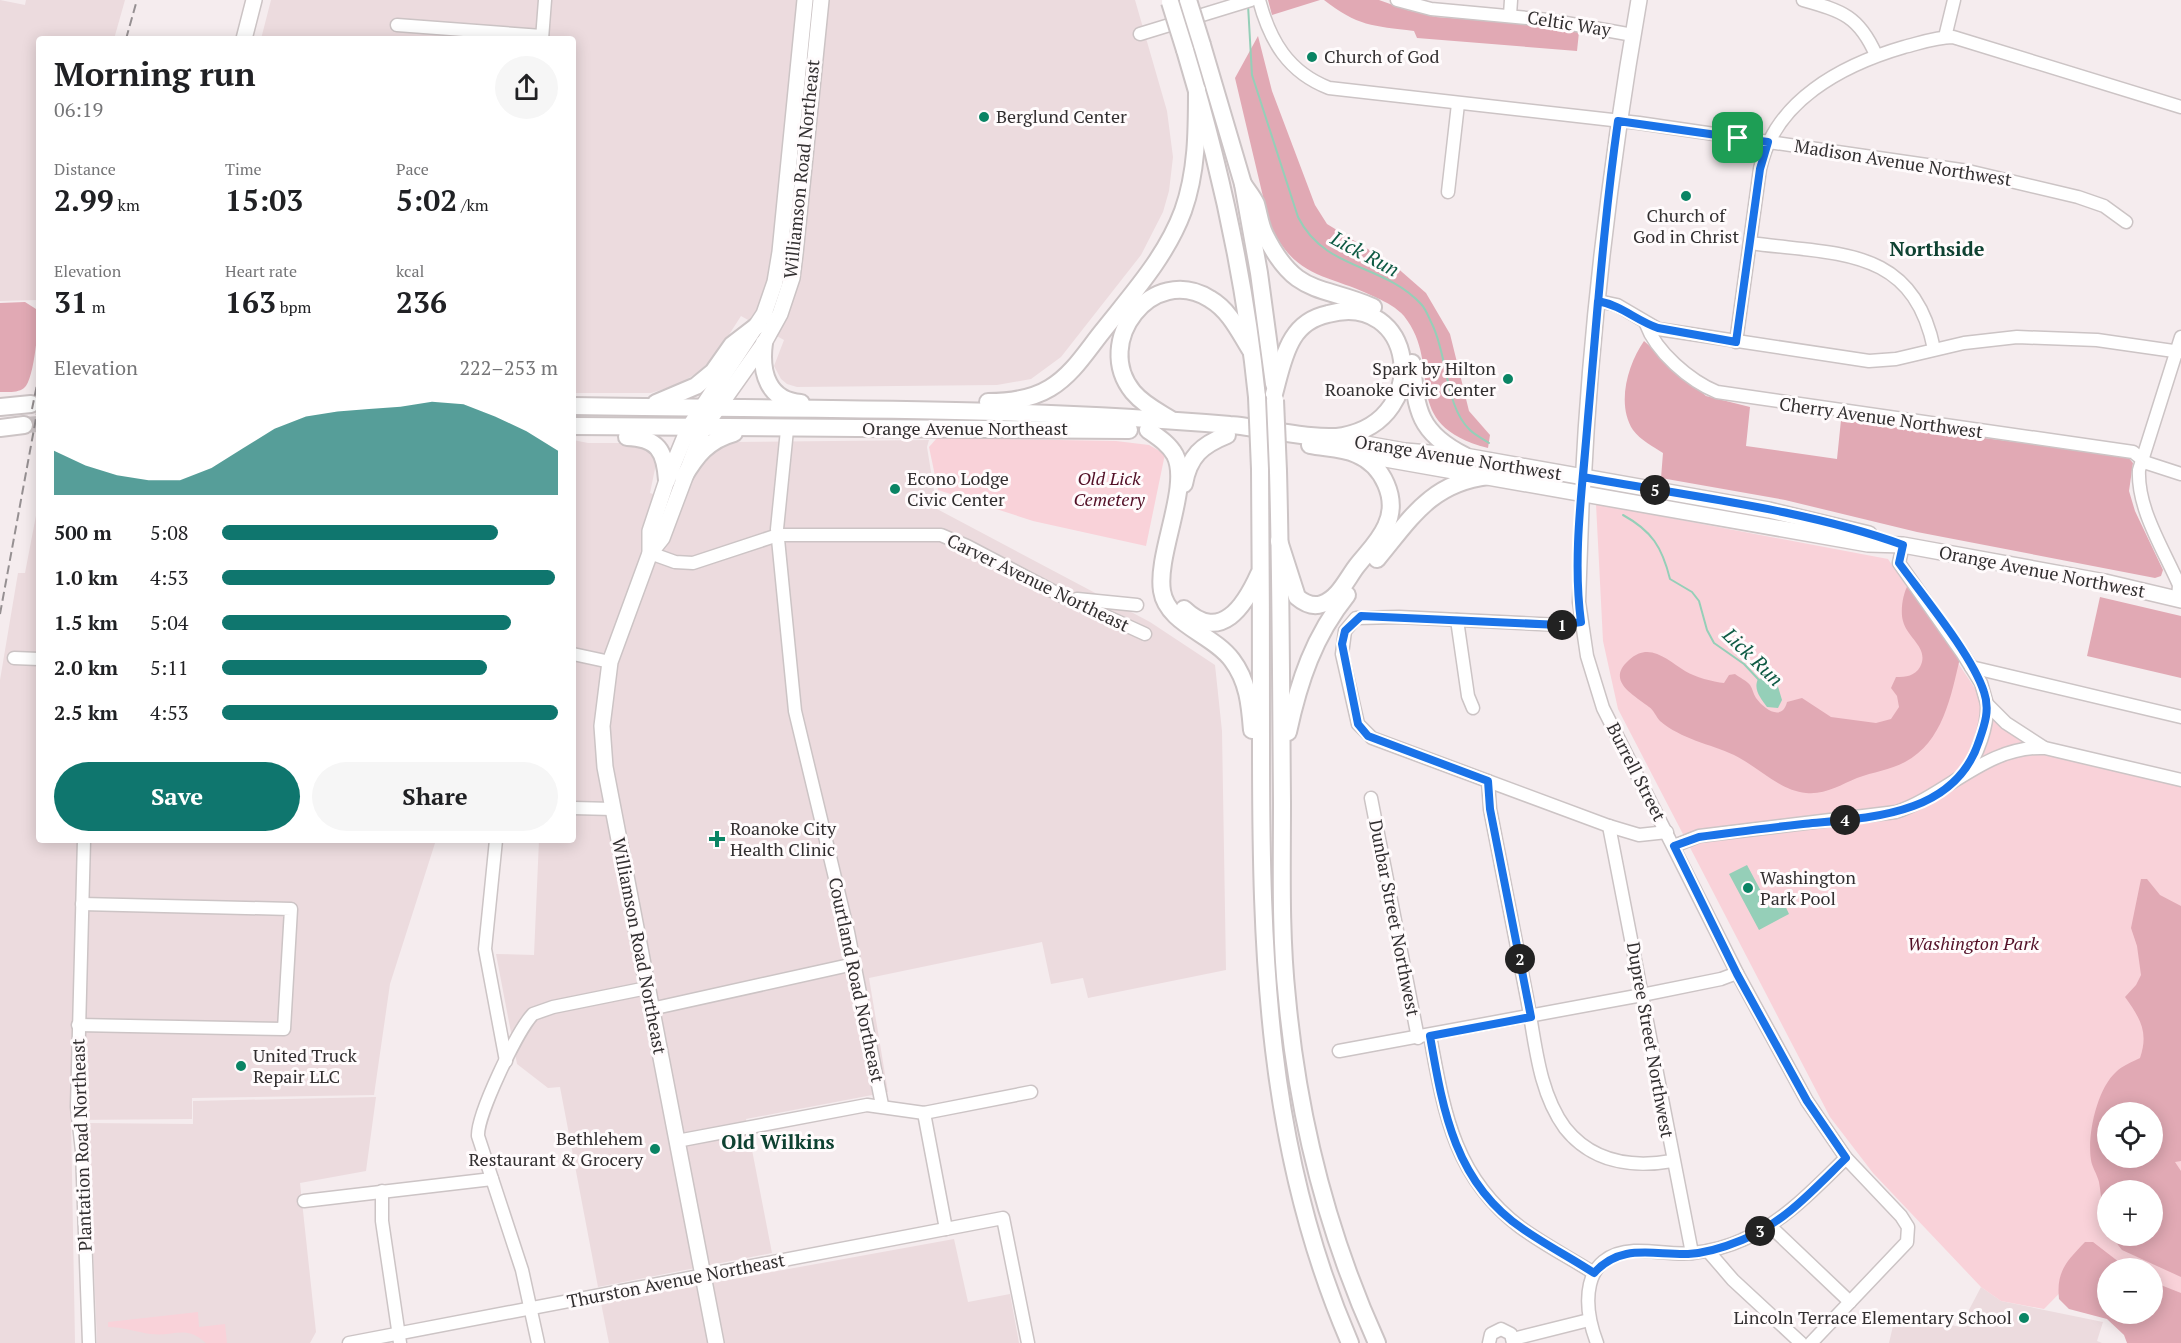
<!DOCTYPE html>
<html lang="en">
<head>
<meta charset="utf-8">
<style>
	:root { --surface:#fff; --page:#f6f6f6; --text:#202124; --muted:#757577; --accent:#0f766e }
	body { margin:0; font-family:"PT Serif",serif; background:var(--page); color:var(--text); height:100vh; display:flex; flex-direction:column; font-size:22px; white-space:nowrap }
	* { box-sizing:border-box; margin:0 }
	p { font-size:20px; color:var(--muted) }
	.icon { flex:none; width:33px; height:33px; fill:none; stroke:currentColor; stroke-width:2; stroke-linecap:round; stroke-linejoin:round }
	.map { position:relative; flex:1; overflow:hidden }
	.panel { position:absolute; left:36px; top:36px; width:540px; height:807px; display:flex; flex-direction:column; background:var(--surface); border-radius:6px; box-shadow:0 3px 15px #0003 }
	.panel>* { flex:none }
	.controls { position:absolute; left:2097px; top:1102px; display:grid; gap:12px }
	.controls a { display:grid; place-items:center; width:66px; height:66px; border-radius:50%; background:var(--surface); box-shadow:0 3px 15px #0003; font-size:30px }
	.pin { position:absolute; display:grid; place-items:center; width:51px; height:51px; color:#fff; margin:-26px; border-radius:12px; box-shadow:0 3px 9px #0006 }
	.km { position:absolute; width:30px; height:30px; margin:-15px; border-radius:50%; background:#222; color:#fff; font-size:16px; line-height:30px; text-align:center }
	.round { display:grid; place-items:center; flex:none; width:63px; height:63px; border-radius:32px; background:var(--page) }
	.summary { display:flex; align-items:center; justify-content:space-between; height:102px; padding:0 18px }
	h1 { font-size:33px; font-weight:700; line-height:45px }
	.figures { display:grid; grid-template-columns:repeat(3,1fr); gap:9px; height:102px; padding:6px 18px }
	.figures div { display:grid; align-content:center }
	.figures b { font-size:30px; font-weight:700 }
	.figures small { font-size:16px; font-weight:400 }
	.figures p { font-size:16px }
	.chart { height:168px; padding:12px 18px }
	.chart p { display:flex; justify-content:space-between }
	.chart svg { width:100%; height:108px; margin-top:6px; fill:var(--accent); opacity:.7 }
	.action { display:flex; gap:12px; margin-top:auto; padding:12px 18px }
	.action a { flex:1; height:69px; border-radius:36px; background:var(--accent); color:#fff; font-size:24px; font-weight:700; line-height:69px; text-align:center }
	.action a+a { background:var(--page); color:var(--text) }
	ul { padding:0 18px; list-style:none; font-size:20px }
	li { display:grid; grid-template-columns:96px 72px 1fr; align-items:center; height:45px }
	li i { height:15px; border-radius:8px; background:var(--accent) }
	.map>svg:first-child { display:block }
	.built { fill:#ecdbde }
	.green { fill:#f9d2d9; fill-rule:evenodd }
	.forest { fill:#e1a9b4; fill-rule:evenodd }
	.water { fill:#95cfb8 }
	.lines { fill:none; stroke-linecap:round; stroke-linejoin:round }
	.stream { stroke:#95cfb8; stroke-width:2 }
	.highway-tunnel { stroke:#cec6c8; stroke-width:16; stroke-dasharray:16 8; stroke-linecap:butt }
	.minor-casing { stroke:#ccc4c5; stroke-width:15 }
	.major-casing { stroke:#ccc4c5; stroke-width:18 }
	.highway-casing { stroke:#ccc4c5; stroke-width:20 }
	.minor { stroke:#fff; stroke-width:12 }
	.major { stroke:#fff; stroke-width:15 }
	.highway { stroke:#fff; stroke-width:16 }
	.rail { stroke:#969092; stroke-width:2; stroke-dasharray:9 4.5; stroke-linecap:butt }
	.highway-bridge-casing { stroke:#ccc4c5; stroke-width:20; stroke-linecap:butt }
	.highway-bridge { stroke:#fff; stroke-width:16 }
	.route-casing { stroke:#fff; stroke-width:12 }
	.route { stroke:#1a73e8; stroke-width:8 }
	.poi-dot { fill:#0a8464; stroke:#fffbfc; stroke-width:2 }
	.labels { text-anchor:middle; stroke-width:6; stroke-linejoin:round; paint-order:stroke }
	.street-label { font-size:18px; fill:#322f30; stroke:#fffbfc }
	.poi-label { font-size:18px; fill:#322f30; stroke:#fffbfc; text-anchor:start }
	.park-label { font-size:18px; font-style:italic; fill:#520f26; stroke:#fffbfc }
	.neighbourhood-label { font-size:20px; font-weight:bold; fill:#0e4131; stroke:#fffbfc }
	.water-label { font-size:20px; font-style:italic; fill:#0d5943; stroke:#fffbfc }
</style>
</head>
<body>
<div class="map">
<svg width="2181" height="1343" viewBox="0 0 2181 1343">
	<rect width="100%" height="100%" fill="#f5ecee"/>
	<g class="built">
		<polygon points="0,0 25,5 26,0 125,0 114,39 39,39 38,300 0,301"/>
		<polygon points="271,0 1135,0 1167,111 1173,157 1169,191 1163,212 1141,255 1061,357 1031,379 997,385 797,387 787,384 781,379 774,366 784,340 741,316 714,358 697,373 677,385 651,393 573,393 573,39 261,39"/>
		<polygon points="573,440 588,443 635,443 649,450 656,464 650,493 684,504 695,472 709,454 730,442 929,440 927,447 937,509 1150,622 1215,665 1222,731 1226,970 1088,998 1083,978 1051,984 1042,942 869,978 888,1092 746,1119 772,1253 598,1287 560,1087 548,1088 517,1064 496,954 534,955 539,840 573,840"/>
		<polygon points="39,500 39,840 436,840 390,984 374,1095 192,1098 192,1119 71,1120 75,1343 0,1343 0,680 18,573 25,573"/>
		<polygon points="376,1097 366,1171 300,1183 316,1332 310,1343 97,1343 88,1123 193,1124 193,1101"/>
		<polygon points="954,1239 968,1302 1010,1294 1019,1343 609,1343 601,1303"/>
		<polygon points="1981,1287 2001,1301 2103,1322 2097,1341 2102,1343 1889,1343 1896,1313 1960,1327"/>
	</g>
	<g class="green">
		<polygon points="937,438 1116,441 1149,445 1165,454 1146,546 1033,521 938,490 929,447"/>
		<path d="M1596 504 1888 559 2001 727 2022 742 2181 783V1303L2153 1287 2152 1269H2121L2097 1255 2044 1309 2001 1301 1981 1287 1873 1173 1830 1117 1618 709 1603 641ZM2108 1113H2152V1158H2108ZM2108 1191H2152V1236H2108Z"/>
		<path d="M198 1312 199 1327 225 1324 227 1343H206C185 1324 174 1337 151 1334 136 1332 123 1327 108 1327V1322Z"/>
	</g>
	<g class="forest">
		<polygon points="1268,0 1320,0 1272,15"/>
		<path d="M1324 0H1379L1407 10 1436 17 1521 23 1579 32 1577 51 1417 38 1414 31C1373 26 1357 26 1324 0Z"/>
		<path d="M1258 36 1272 91 1315 205 1327 224 1394 265 1426 293 1450 334 1469 411 1490 435 1488 448C1396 424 1445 368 1404 316 1397 308 1386 302 1377 298 1328 273 1295 281 1269 222L1235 78Z"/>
		<path d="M25 302 36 309 39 303C39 319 35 380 24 388 18 393 7 392 0 392V303Z"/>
		<path d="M1644 341 1706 396 1750 407 1746 446 1837 459 1841 420 2127 456 2133 463 2129 491 2135 511 2163 570 2161 576 2155 578 1917 532 1785 500 1661 478 1663 453C1654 447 1640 440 1633 430 1616 404 1628 364 1644 341Z"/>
		<path d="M1908 585 1960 658C1951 696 1943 742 1905 762 1890 770 1873 772 1857 778 1840 785 1825 795 1806 793 1780 791 1757 766 1734 755 1710 744 1681 739 1660 721 1656 717 1654 710 1649 707 1634 695 1605 681 1629 660 1650 641 1668 661 1685 671 1695 677 1713 682 1724 683L1729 675 1735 674C1739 677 1747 681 1750 685 1753 689 1753 694 1756 698 1764 709 1782 722 1787 702L1802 698 1831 717 1876 723 1891 719 1899 707 1897 696 1891 688 1896 677C1906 677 1915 676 1920 667 1930 648 1907 638 1903 621 1900 611 1903 593 1908 585Z"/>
		<polygon points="2100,597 2181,616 2181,678 2087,656"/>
		<path d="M2141 879H2147L2160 895 2181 906V1161L2175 1162 2181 1171V1277L2122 1250 2111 1236H2152V1191H2108L2107 1227C2101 1212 2102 1198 2099 1182 2097 1174 2092 1167 2091 1160 2087 1135 2097 1089 2116 1072 2122 1066 2132 1062 2140 1058 2149 1032 2140 1018 2125 997L2136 985 2141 975 2137 946 2131 928ZM2108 1113H2152V1158H2108Z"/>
		<path d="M2085 1242H2093L2128 1269H2108V1314H2152L2153 1282 2181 1293V1343H2127L2124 1335 2107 1319 2069 1309 2059 1299C2056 1271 2067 1261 2085 1242Z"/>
	</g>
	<g class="water">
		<path d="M1758 679 1769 678 1777 683 1782 700 1778 708 1767 707C1761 698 1753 690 1758 679Z"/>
		<polygon points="1747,865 1770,908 1783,901 1789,914 1759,930 1729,874"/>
	</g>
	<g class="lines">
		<g class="stream">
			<path d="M1248 5 1252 75 1298 217C1325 271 1383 263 1421 304 1426 309 1429 318 1432 324 1448 356 1445 407 1470 430 1475 435 1483 439 1489 443"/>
			<path d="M1623 515C1652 531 1662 547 1670 579L1692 592 1699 601 1707 630 1714 643 1744 664 1759 680"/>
		</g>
		<polyline class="highway-tunnel" points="24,425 39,424"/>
		<defs>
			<g id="minor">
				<path d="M1259 0C1270 41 1288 72 1329 88L1639 123 1968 171 2078 197 2104 206 2126 222"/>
				<polyline points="1397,0 1431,9 1549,20 1633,35"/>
				<path d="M1803 0C1842 11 1859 16 1876 55"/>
				<polyline points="1510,15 1511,0"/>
				<polyline points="397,25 542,36"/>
				<polyline points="1140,34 1251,0"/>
				<polyline points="1945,37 1954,0"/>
				<polyline points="542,39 545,0"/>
				<polyline points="1448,192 1458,104"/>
				<path d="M1750 243C1836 255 1913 245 1934 349"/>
				<polyline points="1598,301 1617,305 1658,329 1869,361 1896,359 1964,343 2017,337 2097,340 2181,352"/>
				<path d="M1646 324C1656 352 1690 381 1717 392L2133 452 2147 463 2181 474"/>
				<path d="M1736 342 1760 169C1774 101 1842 65 1904 47 1920 43 1936 37 1953 37L2181 107"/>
				<polyline points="787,430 777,529 795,711 848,932 882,1105"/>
				<polyline points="1583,493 1579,602 1587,656 1603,708 1737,973 1807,1101 1846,1158 1901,1216 1908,1227 1907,1242 1811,1343"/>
				<polyline points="1903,545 1899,563 1963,654 1981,683 1987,704 2006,723 2043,747"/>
				<polyline points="650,553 675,562 693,563 778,535 941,535 967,546 1064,597 1145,634"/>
				<polyline points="1077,599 1137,605"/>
				<path d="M2178 599 2179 585C2164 550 2137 509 2139 470L2181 337"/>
				<polyline points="1457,620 1468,696 1473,708"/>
				<polyline points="1581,622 1560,625 1399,617 1356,618 1345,631 1342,654 1358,724 1372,738 1609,826 1639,835 1667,832"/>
				<polyline points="573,654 610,662"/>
				<polyline points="14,658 39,659"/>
				<polyline points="1971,667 2181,717"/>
				<path d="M1965 772C1978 755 1988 725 1987 704"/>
				<path d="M1488 781 1490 809C1502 870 1514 932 1526 993 1535 1037 1537 1090 1565 1128 1592 1162 1632 1168 1672 1161"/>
				<polyline points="1371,798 1418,1038"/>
				<polyline points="573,808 613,809"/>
				<polyline points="1609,826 1692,1253"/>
				<polyline points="84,840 77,1107 82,1151 89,1343"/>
				<polyline points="496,840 485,949 506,1061"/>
				<path d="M1674 846 1699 836 1896 812C1947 795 1987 745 2045 748L2181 780"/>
				<polyline points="651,1009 854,964"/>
				<polyline points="78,1025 284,1029 291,909 82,904"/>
				<path d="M1430 1036C1444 1112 1454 1177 1520 1227 1543 1244 1570 1258 1594 1273"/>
				<polyline points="1339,1051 1642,995 1721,979 1737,973"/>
				<polyline points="924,1113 946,1229"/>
				<polyline points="677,1141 867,1105 924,1113 1031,1092"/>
				<polyline points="382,1191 382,1221 400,1343"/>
				<polyline points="304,1201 492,1179"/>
				<polyline points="1770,1226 1850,1302"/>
				<polyline points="1708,1251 1733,1280 1801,1343"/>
				<polyline points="1513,1339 1589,1320"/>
				<polyline points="349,1343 1003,1218 1028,1343"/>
				<path d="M538 1343 522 1270 478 1136C477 1115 517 1031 533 1014L553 1007 647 988"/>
				<polyline points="1489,1343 1491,1334 1501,1329 1511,1334 1513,1343"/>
				<path d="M1597 1343C1583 1306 1580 1254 1634 1251 1654 1250 1673 1255 1693 1253 1710 1251 1727 1247 1742 1240 1784 1222 1814 1189 1846 1158"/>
			</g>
			<g id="major">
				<polyline points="244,39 254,0"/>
				<polyline points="1332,438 1405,451 1465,456 1769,510 1869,534"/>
				<polyline points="1357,454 1868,544 1903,545 2105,582 2181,600"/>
				<path d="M1583 485C1591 322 1611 161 1639 0"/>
				<polyline points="650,553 662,538 703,429 764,343 780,314 792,278 795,254 821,0"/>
				<polyline points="716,1343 605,767 602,726 610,662 650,553 650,531 667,480 688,429 764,314 775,282 780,252 805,0"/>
			</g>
			<g id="highway">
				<polyline points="1202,45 1243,184 1259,273 1274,384"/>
				<path d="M1185 50C1220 165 1245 278 1257 397"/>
				<path d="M1243 184C1247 190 1253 197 1256 204 1259 214 1260 225 1265 235 1296 297 1319 284 1373 307"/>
				<path d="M764 343C760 372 768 401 801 403"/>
				<path d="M1412 363C1416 411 1419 433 1465 456"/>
				<path d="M988 402C1009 402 1032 399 1050 388 1072 375 1086 352 1102 332 1132 294 1166 257 1183 211 1197 172 1197 131 1197 90"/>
				<polyline points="656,403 696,386 713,372 732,345 758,325"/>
				<path d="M573 406C792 410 1012 406 1230 425 1261 427 1316 441 1343 436 1435 418 1413 290 1328 314 1314 317 1301 325 1293 338 1283 354 1279 376 1274 394"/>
				<polyline points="0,407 31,404"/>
				<path d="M1170 419C1157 411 1143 404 1133 392 1092 342 1152 263 1210 299 1229 310 1239 331 1250 349"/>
				<polyline points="573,426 1129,430"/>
				<polyline points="0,428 24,425"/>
				<path d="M1148 430C1158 437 1169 444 1175 455 1191 486 1156 554 1162 591 1167 624 1213 634 1232 660 1248 681 1250 705 1252 730"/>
				<path d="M627 437C658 438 665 451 667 480"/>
				<path d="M1260 469C1261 561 1261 654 1261 746 1261 954 1266 1149 1350 1343"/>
				<path d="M1278 471C1281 582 1281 692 1282 803 1282 867 1280 933 1287 998 1298 1116 1328 1235 1377 1343"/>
				<path d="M683 478C696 456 708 440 734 433"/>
				<path d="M1184 484C1189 456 1202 445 1227 435"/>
				<path d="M1279 541 1297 597C1304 603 1313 607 1322 604 1338 599 1347 579 1356 567 1366 554 1379 542 1386 526 1399 499 1383 465 1356 454 1342 448 1324 448 1310 445"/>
				<path d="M1377 559C1411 518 1431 483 1488 476"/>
				<path d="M1184 609C1221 644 1245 605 1259 574"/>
				<path d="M1288 732C1299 681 1314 636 1347 595"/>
			</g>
		</defs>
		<use href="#minor" class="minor-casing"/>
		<use href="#major" class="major-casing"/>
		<use href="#highway" class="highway-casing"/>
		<use href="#minor" class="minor"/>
		<use href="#major" class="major"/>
		<use href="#highway" class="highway"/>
		<g class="rail">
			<polyline points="126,39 137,0"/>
			<polyline points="32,409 39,375"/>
			<polyline points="0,614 39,402"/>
		</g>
		<defs>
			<g id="highway-bridge">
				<polyline points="1188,0 1202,45"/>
				<polyline points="1170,2 1185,50"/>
				<polyline points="1257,397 1260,469"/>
				<polyline points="1275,400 1278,471"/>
			</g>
		</defs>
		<use href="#highway-bridge" class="highway-bridge-casing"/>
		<use href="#highway-bridge" class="highway-bridge"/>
	</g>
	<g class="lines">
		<defs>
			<path id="route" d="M1738 138 1618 121C1604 219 1597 318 1588 417 1583 484 1572 555 1581 622L1560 625 1361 616 1345 631 1342 644 1358 724 1368 736 1488 781 1490 809 1531 1017 1430 1036C1443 1111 1455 1183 1523 1229 1546 1245 1571 1258 1594 1273 1621 1243 1652 1255 1688 1254 1706 1253 1725 1247 1742 1240 1784 1223 1814 1189 1846 1158L1807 1101 1737 974 1674 846 1699 837C1734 832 1768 828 1803 824 1869 818 1955 816 1979 741 1985 724 1990 709 1984 692 1972 655 1923 596 1899 563L1903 545C1804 509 1687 496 1583 477L1598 301C1623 306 1635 320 1658 328L1736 342 1760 169 1768 142 1738 138"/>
		</defs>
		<use href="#route" class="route-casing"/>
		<use href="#route" class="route"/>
	</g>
	<g class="poi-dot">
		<circle cx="1312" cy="57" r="6"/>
		<circle cx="984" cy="117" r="6"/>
		<circle cx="1686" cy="196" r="6"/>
		<circle cx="1508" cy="379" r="6"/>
		<circle cx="895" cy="489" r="6"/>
		<path d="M714 830h6v6h6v6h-6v6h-6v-6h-6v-6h6z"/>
		<circle cx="1748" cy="888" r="6"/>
		<circle cx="241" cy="1066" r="6"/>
		<circle cx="655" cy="1149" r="6"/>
		<circle cx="2024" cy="1318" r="6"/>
	</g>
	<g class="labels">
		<g class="street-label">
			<text transform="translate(1569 24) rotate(9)" y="6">Celtic Way</text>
			<text transform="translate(1903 163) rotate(9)" y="6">Madison Avenue Northwest</text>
			<text transform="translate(802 169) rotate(-84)" y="6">Williamson Road Northeast</text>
			<text transform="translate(1881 418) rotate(8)" y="6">Cherry Avenue Northwest</text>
			<text x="965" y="435">Orange Avenue Northeast</text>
			<text transform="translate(1458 458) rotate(9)" y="6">Orange Avenue Northwest</text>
			<text transform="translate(2042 572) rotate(11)" y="6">Orange Avenue Northwest</text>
			<text transform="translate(1038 583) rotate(26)" y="6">Carver Avenue Northeast</text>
			<text transform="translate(1636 772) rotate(63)" y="6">Burrell Street</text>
			<text transform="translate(1394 918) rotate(79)" y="6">Dunbar Street Northwest</text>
			<text transform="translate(639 946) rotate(79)" y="6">Williamson Road Northeast</text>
			<text transform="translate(856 980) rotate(78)" y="6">Courtland Road Northeast</text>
			<text transform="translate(1650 1040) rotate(80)" y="6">Dupree Street Northwest</text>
			<text transform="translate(82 1145) rotate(-92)" y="6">Plantation Road Northeast</text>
			<text transform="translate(676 1281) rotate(-11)" y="6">Thurston Avenue Northeast</text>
		</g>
		<g class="poi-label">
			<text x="1324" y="63">Church of God</text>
			<text x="996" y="123">Berglund Center</text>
			<text x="1686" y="222" text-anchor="middle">Church of<tspan x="1686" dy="21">God in Christ</tspan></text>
			<text x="1496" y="375" text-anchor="end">Spark by Hilton<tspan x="1496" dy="21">Roanoke Civic Center</tspan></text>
			<text x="907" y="485">Econo Lodge<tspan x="907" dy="21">Civic Center</tspan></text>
			<text x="730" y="835">Roanoke City<tspan x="730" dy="21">Health Clinic</tspan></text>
			<text x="1760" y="884">Washington<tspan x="1760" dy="21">Park Pool</tspan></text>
			<text x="253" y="1062">United Truck<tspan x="253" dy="21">Repair LLC</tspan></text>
			<text x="643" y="1145" text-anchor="end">Bethlehem<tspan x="643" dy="21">Restaurant &amp; Grocery</tspan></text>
			<text x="2012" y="1324" text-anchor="end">Lincoln Terrace Elementary School</text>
		</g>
		<g class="park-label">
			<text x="1109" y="485">Old Lick<tspan x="1109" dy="21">Cemetery</tspan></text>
			<text x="1973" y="950">Washington Park</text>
		</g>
		<g class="neighbourhood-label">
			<text x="1937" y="256">Northside</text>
			<text x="778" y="1149">Old Wilkins</text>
		</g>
		<g class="water-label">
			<text transform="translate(1365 254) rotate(28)" y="7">Lick Run</text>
			<text transform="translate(1753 657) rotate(44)" y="7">Lick Run</text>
		</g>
	</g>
</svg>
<div class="controls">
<a><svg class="icon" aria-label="locate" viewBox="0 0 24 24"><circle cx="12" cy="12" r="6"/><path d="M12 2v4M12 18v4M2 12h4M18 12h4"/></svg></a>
<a>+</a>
<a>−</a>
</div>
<div class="pin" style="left:1738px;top:138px;background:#1e9e55"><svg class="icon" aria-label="arrive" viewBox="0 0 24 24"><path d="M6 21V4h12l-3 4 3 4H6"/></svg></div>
<b class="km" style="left:1562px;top:625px">1</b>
<b class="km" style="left:1520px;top:959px">2</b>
<b class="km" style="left:1760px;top:1231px">3</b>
<b class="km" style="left:1845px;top:820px">4</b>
<b class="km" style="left:1655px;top:490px">5</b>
<section class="panel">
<div class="summary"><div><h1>Morning run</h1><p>06:19</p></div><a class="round"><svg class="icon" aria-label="share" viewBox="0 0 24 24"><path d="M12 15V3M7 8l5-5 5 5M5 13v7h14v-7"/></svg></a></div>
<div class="figures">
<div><p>Distance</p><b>2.99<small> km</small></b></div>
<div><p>Time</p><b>15:03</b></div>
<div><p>Pace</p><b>5:02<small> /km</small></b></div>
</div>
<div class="figures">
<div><p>Elevation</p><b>31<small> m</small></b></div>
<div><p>Heart rate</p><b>163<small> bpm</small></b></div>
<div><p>kcal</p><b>236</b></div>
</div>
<div class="chart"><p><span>Elevation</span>222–253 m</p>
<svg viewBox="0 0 160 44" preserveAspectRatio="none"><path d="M0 44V26L10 32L20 36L30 38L40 38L50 33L60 25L70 17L80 12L90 10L100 9L110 8L120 6L130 7L140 12L150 18L160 26V44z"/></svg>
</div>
<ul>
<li><b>500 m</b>5:08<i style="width:82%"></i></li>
<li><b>1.0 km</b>4:53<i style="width:99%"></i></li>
<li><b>1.5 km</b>5:04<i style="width:86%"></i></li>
<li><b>2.0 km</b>5:11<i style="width:79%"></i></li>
<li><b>2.5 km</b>4:53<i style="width:100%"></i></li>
</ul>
<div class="action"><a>Save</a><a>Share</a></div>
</section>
</div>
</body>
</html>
